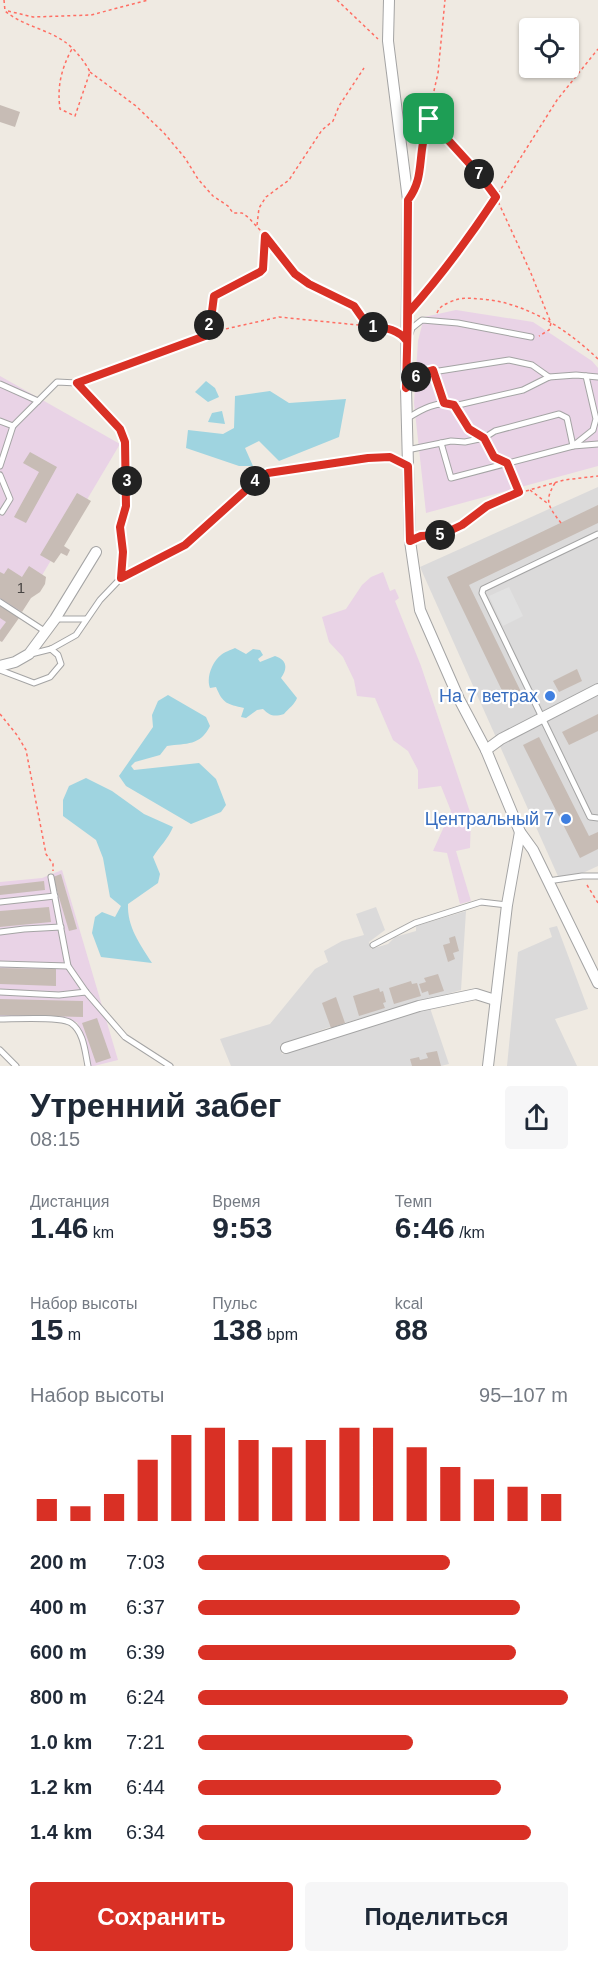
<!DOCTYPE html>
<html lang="ru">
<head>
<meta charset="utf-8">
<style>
	:root { --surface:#fff; --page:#f6f6f7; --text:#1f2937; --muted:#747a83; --accent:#d93025 }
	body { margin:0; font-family:Arial,sans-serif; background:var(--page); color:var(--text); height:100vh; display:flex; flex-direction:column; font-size:22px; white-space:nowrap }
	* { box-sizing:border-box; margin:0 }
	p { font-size:20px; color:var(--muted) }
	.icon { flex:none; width:33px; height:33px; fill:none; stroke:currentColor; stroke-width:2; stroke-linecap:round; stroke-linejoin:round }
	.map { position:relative; height:1066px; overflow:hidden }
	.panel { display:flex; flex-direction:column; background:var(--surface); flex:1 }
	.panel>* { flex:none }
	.buttons { position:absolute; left:519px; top:18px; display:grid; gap:12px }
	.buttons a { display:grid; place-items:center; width:60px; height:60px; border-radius:6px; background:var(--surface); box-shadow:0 2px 4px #0004; font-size:30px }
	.pin { position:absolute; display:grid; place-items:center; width:51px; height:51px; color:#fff; margin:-26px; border-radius:12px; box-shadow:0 3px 9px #0006 }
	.km { position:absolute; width:30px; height:30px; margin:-15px; border-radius:50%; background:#222; color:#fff; font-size:16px; line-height:30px; text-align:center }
	.round { display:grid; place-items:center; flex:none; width:63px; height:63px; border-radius:6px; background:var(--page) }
	.head { display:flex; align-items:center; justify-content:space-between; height:102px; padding:0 30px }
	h1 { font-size:33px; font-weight:600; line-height:45px }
	.metrics { display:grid; grid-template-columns:repeat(3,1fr); gap:9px; height:102px; padding:6px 30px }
	.metrics div { display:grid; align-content:center }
	.metrics b { font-size:30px; font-weight:600 }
	.metrics small { font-size:16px; font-weight:400 }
	.metrics p { font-size:16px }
	.chart { height:168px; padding:12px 30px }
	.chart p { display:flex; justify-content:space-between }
	.chart svg { width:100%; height:108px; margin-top:6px; stroke:var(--accent); stroke-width:6 }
	.action { display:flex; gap:12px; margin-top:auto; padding:12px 30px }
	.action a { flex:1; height:69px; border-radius:6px; background:var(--accent); color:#fff; font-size:24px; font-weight:600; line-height:69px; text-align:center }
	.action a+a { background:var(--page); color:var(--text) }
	ul { padding:0 30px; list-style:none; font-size:20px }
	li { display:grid; grid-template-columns:96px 72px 1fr; align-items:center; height:45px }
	li i { height:15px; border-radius:8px; background:var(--accent) }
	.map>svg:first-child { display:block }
	.residential { fill:#dbdada }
	.industrial { fill:#e9d3e6 }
	.parking { fill:#e1e1e1 }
	.water { fill:#9fd4e0 }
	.building { fill:#c7bcb5 }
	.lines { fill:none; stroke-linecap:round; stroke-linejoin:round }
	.lane-casing { stroke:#a4a4a4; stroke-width:7 }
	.street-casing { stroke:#a4a4a4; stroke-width:12 }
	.path { stroke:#ff6e63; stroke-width:1.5; stroke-dasharray:3 3; stroke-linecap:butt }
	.lane { stroke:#fff; stroke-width:5 }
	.street { stroke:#fff; stroke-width:10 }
	.route-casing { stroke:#fff; stroke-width:12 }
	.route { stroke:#d93025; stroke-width:8 }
	.shop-dot { fill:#3f7fe0; stroke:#fff; stroke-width:2 }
	.labels { text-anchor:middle; stroke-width:4.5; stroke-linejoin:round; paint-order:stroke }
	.number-label { font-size:15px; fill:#484543 }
	.shop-label { font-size:18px; fill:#366cbe; stroke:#fff; text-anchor:end }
</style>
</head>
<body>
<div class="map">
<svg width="598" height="1066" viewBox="0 0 598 1066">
	<rect width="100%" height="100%" fill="#efeae2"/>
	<g class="residential">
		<polygon points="598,487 598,866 561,883 420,567"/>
		<polygon points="376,907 385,930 369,942 371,949 388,944 395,937 416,931 416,926 466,911 461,990 327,1028 280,1045 282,1054 430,1008 449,1064 441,1066 231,1066 220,1039 270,1024 315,969 328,962 324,951 342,941 364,935 356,914"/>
		<polygon points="557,926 588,1009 555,1019 577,1066 507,1066 518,952 552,937 549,928"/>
	</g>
	<g class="industrial">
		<polygon points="456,310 533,322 592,361 598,368 598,466 426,513 414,403 418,341 424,317"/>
		<polygon points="0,376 120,444 3,641 0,639"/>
		<polygon points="383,572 390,591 395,589 399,598 395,601 421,666 471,815 470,848 456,851 471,901 460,904 447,853 433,851 451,811 441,786 418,789 418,770 408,751 393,740 375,698 357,696 354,680 343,657 329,642 322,617 346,609 362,585 371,577"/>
		<polygon points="62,870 118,1060 94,1066 91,1066 77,1022 0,1020 0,882 42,878"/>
	</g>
	<polygon class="parking" points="509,587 523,616 503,626 489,596"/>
	<g class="water">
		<polygon points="206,381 215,388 219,397 208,402 195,392"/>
		<polygon points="270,391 289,403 346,399 339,437 279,461 259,441 245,448 253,466 239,466 186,448 188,430 223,434 234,428 235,396"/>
		<polygon points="222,411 225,424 208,422 212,413"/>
		<path d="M235 648 246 654 253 649 260 650 263 655 258 659 260 662 275 656C287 660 288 668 281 678L297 698C295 704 288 709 284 714 274 717 270 716 263 709L257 710 246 718 241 717 244 708C227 704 223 704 216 687L210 688C206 678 212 662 221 655 224 652 231 650 235 648Z"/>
		<path d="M168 695 206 717 210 726C200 746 187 743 167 746L160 755 135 762 131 766 134 770 199 763 216 779 226 805 221 812 191 824 126 786 119 776 153 727 152 715 158 701Z"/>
		<path d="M86 778 112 791 144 814 173 827C168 839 160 846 153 857L160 874 158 883 128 904C127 927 140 944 152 963L101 957 92 933 95 917 102 912 115 917 121 906 110 897 103 858 96 840 63 816V800L69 786Z"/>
	</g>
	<g class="building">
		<polygon points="0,105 20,112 15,127 0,122"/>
		<polygon points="30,452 57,467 26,523 14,517 39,472 23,463"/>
		<polygon points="77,493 91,501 64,546 70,550 67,556 61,553 54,563 40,555"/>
		<polygon points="598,505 598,523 469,585 524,698 509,705 447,577"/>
		<polygon points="29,566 46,577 45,584 40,592 31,598 22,612 0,598 0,572 4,574 8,568 22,577"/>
		<polygon points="0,604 19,618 2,642 0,641 0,630 6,622 0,618"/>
		<polygon points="577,669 582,681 559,692 553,681"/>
		<polygon points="554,691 557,697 547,702 544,695"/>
		<polygon points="598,714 598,731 569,745 562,732"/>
		<polygon points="539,737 589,836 598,832 598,849 580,858 523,745"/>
		<polygon points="61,874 77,929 69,931 53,877"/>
		<polygon points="44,881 45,890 0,895 0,886"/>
		<polygon points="49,907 51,922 0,927 0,911"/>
		<polygon points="455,936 459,951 453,953 455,959 448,962 443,945 450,943 449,938"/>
		<polygon points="0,968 56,969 56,986 0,984"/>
		<polygon points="438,974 444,991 429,995 428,991 422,993 419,984 426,982 424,978"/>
		<polygon points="411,981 412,984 417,983 421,996 394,1004 389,988"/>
		<polygon points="379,988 380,992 383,991 386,1002 383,1003 385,1008 359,1016 353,996"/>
		<polygon points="336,997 345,1023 331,1028 322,1003"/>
		<polygon points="0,999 83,1001 83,1017 0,1015"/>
		<polygon points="97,1018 111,1058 96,1063 82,1023"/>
		<polygon points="437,1051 441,1066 412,1066 410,1059 419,1057 420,1060 428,1058 426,1053"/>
	</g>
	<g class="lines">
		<defs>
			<g id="lane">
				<polyline points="410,334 412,328 422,320 458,323 531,337"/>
				<polyline points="433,370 445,403"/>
				<polyline points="0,384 38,401"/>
				<polyline points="407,387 420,374 509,360 532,365 549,377"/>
				<polyline points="454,406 469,429 484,438 494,457 507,463 519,492"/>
				<path d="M408 418C422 409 438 400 454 406L523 390 549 377 576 375 598 377"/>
				<polyline points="0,421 13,426 57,382 77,383 120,429 125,442 126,506 120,527 123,552 121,578 100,600 76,635 51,649 31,654"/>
				<polyline points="441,443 451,478 573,446 598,444"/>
				<polyline points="407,450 451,441 465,442 484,438 495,431 559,414 567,418 573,446 593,430 596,419 586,376"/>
				<polyline points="0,466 13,426"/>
				<polyline points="0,475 10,499 2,512"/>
				<polyline points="598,534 483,589 482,593 590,817 598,818"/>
				<polyline points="0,602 46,632"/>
				<polyline points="55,619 86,619"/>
				<polyline points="0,670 34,683 50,677 61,664 58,655 51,649"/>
				<polyline points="51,877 68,966 86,992 125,1037 170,1066"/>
				<polyline points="548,881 582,876 598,876"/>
				<polyline points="0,902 55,896"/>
				<polyline points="0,932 24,929 61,927"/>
				<polyline points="373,945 415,923 481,902 507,905"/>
				<polyline points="0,964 68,966"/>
				<polyline points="0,992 59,995 86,992"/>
				<path d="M0 1019C14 1019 61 1016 71 1023 84 1032 85 1052 88 1066"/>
				<polyline points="0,1050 16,1066"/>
			</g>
			<g id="street">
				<polyline points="389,0 388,41 408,200 406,388 408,466 410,541 420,610 459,699 486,750 520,832 533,850 598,983"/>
				<polyline points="0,666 15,662 29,654 55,619 96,552"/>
				<polyline points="486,750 501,739 598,689"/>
				<polyline points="286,1048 419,1006 476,994 495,1000"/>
				<polyline points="488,1066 507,905 520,832"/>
			</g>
		</defs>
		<use href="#lane" class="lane-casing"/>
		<use href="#street" class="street-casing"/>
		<g class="path">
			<path d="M4 0 5 11C23 26 47 29 65 42 75 49 85 62 90 72L75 116 60 109C57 87 61 69 72 49"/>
			<polyline points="337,0 378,39"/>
			<polyline points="8,11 33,17 91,15 148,0"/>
			<polyline points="90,72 136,106 164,133 185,158 198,179 213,196 228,206 233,213 242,213 249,218 279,251 295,275 309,284 354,306 368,326"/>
			<polyline points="405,102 429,119 479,174 496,197 530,271 551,323 549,330 539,336"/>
			<polyline points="416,185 420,172 422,144 438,73 445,0"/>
			<polyline points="257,225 259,208 266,197 289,180 322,130 333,121 339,106 364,68"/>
			<polyline points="416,304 435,282 470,238 557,100 598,49"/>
			<path d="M437 313C440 306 444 305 450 302 461 297 469 298 481 299 525 302 567 329 598 359"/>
			<polyline points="205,336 211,319 212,302 214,296 260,272 263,269 265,236"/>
			<polyline points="85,380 221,330 279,317 368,326 396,331"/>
			<path d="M555 483C544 501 548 506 561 523"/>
			<polyline points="530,490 547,503"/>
			<polyline points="526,491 564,480 598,476"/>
			<polyline points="421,536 441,535 462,525 487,506 513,495"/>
			<polyline points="130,574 185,545 256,481 268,473 368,458 391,457 398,461"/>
			<polyline points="0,714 17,735 26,750 46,854 53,864 53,871"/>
			<polyline points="587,885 598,903"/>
		</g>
		<use href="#lane" class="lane"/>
		<use href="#street" class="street"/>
	</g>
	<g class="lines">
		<defs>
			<path id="route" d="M429 119C427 127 424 135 423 143 419 165 422 181 408 200L407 341C397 328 384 328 368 326L354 306 309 284 295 274 265 236 263 269 260 272 214 296 211 319 205 336 77 383 120 429 125 442 126 506 120 527 123 552 121 578 185 545 256 481 268 473 368 458 390 457 408 466 410 541 421 536 441 535 462 525 487 506 519 492 507 463 494 457 484 438 469 429 454 405 444 403 433 370 420 374 406 388 408 313C440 277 469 238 496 197L479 174 429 119"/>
		</defs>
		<use href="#route" class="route-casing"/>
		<use href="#route" class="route"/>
	</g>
	<g class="shop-dot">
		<circle cx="550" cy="696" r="6"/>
		<circle cx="566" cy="819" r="6"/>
	</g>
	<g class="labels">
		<g class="number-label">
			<text x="21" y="593">1</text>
		</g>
		<g class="shop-label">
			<text x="538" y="702">На 7 ветрах</text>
			<text x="554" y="825">Центральный 7</text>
		</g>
	</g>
</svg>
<div class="buttons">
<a><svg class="icon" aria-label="locate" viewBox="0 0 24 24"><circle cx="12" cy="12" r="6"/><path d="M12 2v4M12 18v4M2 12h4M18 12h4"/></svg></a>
</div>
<div class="pin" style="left:429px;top:119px;background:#1e9e55"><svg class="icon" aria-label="arrive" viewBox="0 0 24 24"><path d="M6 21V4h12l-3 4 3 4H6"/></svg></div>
<b class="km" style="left:373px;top:327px">1</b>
<b class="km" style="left:209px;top:325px">2</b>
<b class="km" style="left:127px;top:481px">3</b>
<b class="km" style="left:255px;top:481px">4</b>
<b class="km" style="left:440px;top:535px">5</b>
<b class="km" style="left:416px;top:377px">6</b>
<b class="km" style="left:479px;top:174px">7</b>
</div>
<section class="panel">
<div class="head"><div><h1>Утренний забег</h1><p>08:15</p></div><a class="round"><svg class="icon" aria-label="share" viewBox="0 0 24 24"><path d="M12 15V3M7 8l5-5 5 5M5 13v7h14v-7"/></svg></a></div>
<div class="metrics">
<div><p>Дистанция</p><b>1.46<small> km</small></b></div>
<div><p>Время</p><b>9:53</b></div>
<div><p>Темп</p><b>6:46<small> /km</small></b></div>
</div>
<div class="metrics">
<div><p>Набор высоты</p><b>15<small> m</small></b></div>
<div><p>Пульс</p><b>138<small> bpm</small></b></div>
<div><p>kcal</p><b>88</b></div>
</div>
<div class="chart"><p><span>Набор высоты</span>95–107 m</p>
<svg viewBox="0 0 160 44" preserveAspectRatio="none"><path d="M5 44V35M15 44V38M25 44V33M35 44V19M45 44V9M55 44V6M65 44V11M75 44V14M85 44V11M95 44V6M105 44V6M115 44V14M125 44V22M135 44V27M145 44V30M155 44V33"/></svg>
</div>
<ul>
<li><b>200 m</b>7:03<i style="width:68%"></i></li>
<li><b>400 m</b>6:37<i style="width:87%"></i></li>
<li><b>600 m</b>6:39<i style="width:86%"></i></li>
<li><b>800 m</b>6:24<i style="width:100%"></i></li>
<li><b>1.0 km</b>7:21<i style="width:58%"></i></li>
<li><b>1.2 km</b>6:44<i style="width:82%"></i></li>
<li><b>1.4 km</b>6:34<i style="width:90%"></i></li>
</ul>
<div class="action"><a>Сохранить</a><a>Поделиться</a></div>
</section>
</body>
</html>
